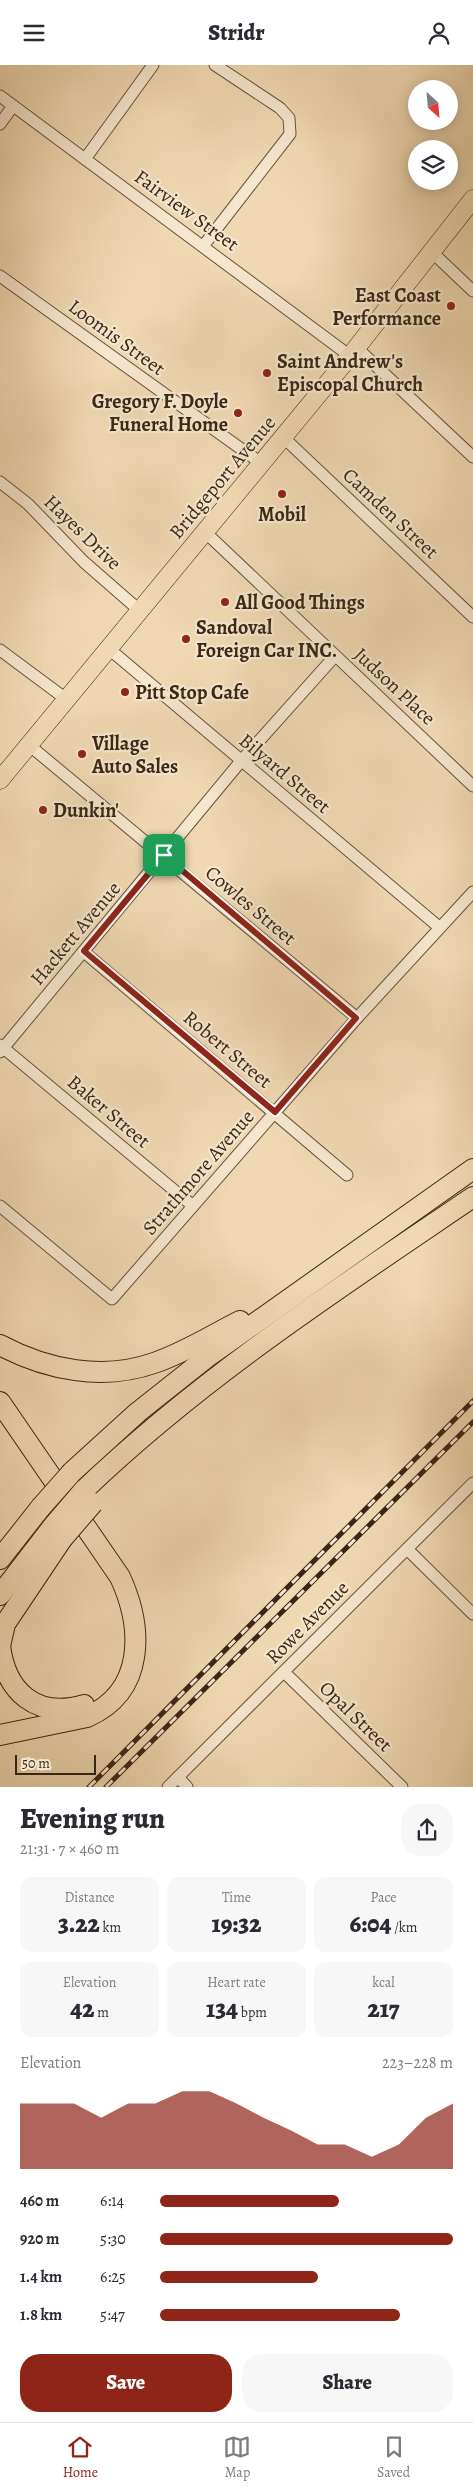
<!DOCTYPE html>
<html lang="en">
<head>
<meta charset="utf-8">
<style>
	:root { --surface:#fff; --page:#f7f7f7; --text:#2b2b33; --muted:#7c7c81; --line:#e1e1e2; --accent:#8f2418 }
	body { margin:0; font-family:Alegreya,serif; background:var(--page); color:var(--text); height:100vh; display:flex; flex-direction:column; font-size:19px; white-space:nowrap }
	* { box-sizing:border-box; margin:0 }
	p { font-size:16px; color:var(--muted) }
	.icon { flex:none; width:28px; height:28px; fill:none; stroke:currentColor; stroke-width:2; stroke-linecap:round; stroke-linejoin:round }
	.map { position:relative; height:1722px; overflow:hidden }
	.panel { display:flex; flex-direction:column; background:var(--surface); flex:1 }
	.panel>* { flex:none }
	.needle { width:32px; rotate:154deg }
	.buttons { position:absolute; left:408px; top:15px; display:grid; gap:10px }
	.buttons a { display:grid; place-items:center; width:50px; height:50px; border-radius:50%; background:var(--surface); box-shadow:0 2px 12px #0003; font-size:25px }
	.scale { position:absolute; left:15px; bottom:12px; width:81px; box-sizing:border-box; padding-left:5px; border:2px solid #392713; border-top:0; font-size:14px; line-height:18px; white-space:nowrap; color:#392713; -webkit-text-stroke:4px #f5e6cd; paint-order:stroke }
	.pin { position:absolute; display:grid; place-items:center; width:42px; height:42px; color:#fff; margin:-21px; border-radius:10px; box-shadow:0 2px 8px #0006 }
	.round { display:grid; place-items:center; flex:none; width:52px; height:52px; border-radius:20px; background:var(--page) }
	.head { display:flex; align-items:center; justify-content:space-between; height:85px; padding:0 20px }
	h1 { font-size:28px; font-weight:800; line-height:38px }
	.figures { display:grid; grid-template-columns:repeat(3,1fr); gap:8px; height:85px; padding:5px 20px }
	.figures div { display:grid; align-content:center; border-radius:12px; background:var(--page); text-align:center }
	.figures b { font-size:25px; font-weight:800 }
	.figures small { font-size:14px; font-weight:400 }
	.figures p { font-size:14px }
	.chart { height:140px; padding:10px 20px }
	.chart p { display:flex; justify-content:space-between }
	.chart svg { width:100%; height:90px; margin-top:5px; fill:var(--accent); opacity:.7 }
	.primary-button { display:flex; gap:10px; margin-top:auto; padding:10px 20px }
	.primary-button a { flex:1; height:58px; border-radius:20px; background:var(--accent); color:#fff; font-size:20px; font-weight:800; line-height:58px; text-align:center }
	.primary-button a+a { background:var(--page); color:var(--text) }
	ul { padding:0 20px; list-style:none; font-size:16px }
	li { display:grid; grid-template-columns:80px 60px 1fr; align-items:center; height:38px }
	li i { height:12px; border-radius:6px; background:var(--accent) }
	header { display:flex; justify-content:space-between; align-items:center; height:65px; padding:0 20px; background:var(--surface); font-size:22px; font-weight:800 }
	.dock { display:flex; justify-content:space-around; align-items:center; height:70px; border-top:1px solid var(--line); background:var(--surface); font-size:14px; color:var(--muted) }
	.dock a { display:grid; justify-items:center; gap:2px }
	.dock .on { color:var(--accent) }
	.map>svg:first-child { display:block }
	.lines { fill:none; stroke-linecap:round; stroke-linejoin:round }
	.minor-casing { stroke:#67533b; stroke-width:13 }
	.primary-casing { stroke:#392713; stroke-width:19 }
	.motorway-casing { stroke:#392713; stroke-width:22 }
	.minor { stroke:#f5e6cd; stroke-width:11 }
	.primary { stroke:#f0d8b2; stroke-width:18 }
	.motorway { stroke:#f0d8b2; stroke-width:20 }
	.rail-casing { stroke:#392713; stroke-width:5 }
	.rail { stroke:#f5e6cd; stroke-width:3; stroke-dasharray:9; stroke-linecap:butt }
	.motorway-bridge-casing { stroke:#392713; stroke-width:22; stroke-linecap:butt }
	.motorway-bridge { stroke:#f0d8b2; stroke-width:20 }
	.route-casing { stroke:#fff; stroke-width:10 }
	.route { stroke:#8f2418; stroke-width:6 }
	.poi-dot { fill:#8f2418; stroke:#f5e6cd; stroke-width:2 }
	.labels { text-anchor:middle; stroke-width:4.5; stroke-linejoin:round; paint-order:stroke }
	.street-label { font-size:20px; fill:#392713; stroke:#f5e6cd }
	.poi-label { font-size:20px; font-weight:bold; fill:#392713; stroke:#f5e6cd; text-anchor:start }
</style>
</head>
<body>
<header><svg class="icon" aria-label="menu" viewBox="0 0 24 24"><path d="M4 6h16M4 12h16M4 18h16"/></svg>Stridr<svg class="icon" aria-label="person" viewBox="0 0 24 24"><circle cx="12" cy="8" r="4"/><path d="M4 21q1-7 8-7t8 7"/></svg></header>
<div class="map">
<svg width="473" height="1722" viewBox="0 0 473 1722">
	<rect width="100%" height="100%" fill="#f0d8b2"/>
	<filter id="stains"><feTurbulence type="fractalNoise" baseFrequency=".004" numOctaves="4"/><feColorMatrix values="0 0 0 0 .2 0 0 0 0 .09 0 0 0 0 .02 0 0 0 .5 -.17"/></filter>
	<radialGradient id="worn" r=".72"><stop offset=".6" stop-color="#630" stop-opacity="0"/><stop offset="1" stop-color="#630" stop-opacity=".3"/></radialGradient>
	<g class="lines">
		<defs>
			<g id="minor">
				<polyline points="0,31 350,291"/>
				<polyline points="0,59 13,41"/>
				<polyline points="85,94 153,0"/>
				<polyline points="204,180 290,69 289,53 280,43 215,0"/>
				<polyline points="433,188 473,226"/>
				<polyline points="0,211 261,398"/>
				<polyline points="357,283 473,392"/>
				<polyline points="283,372 473,552"/>
				<polyline points="0,417 28,439 84,497 139,545"/>
				<polyline points="204,466 473,721"/>
				<polyline points="108,583 439,862"/>
				<polyline points="0,585 66,634"/>
				<polyline points="29,680 357,953"/>
				<polyline points="84,887 347,1110"/>
				<polyline points="0,980 193,1141"/>
				<polyline points="0,987 241,696 335,591"/>
				<polyline points="0,1141 112,1234 357,953 473,827"/>
				<polyline points="407,1484 473,1549"/>
				<polyline points="284,1607 402,1722"/>
				<polyline points="178,1712 187,1722"/>
				<polyline points="168,1722 473,1418"/>
			</g>
			<polyline id="primary" points="0,715 350,291 473,134"/>
			<g id="motorway">
				<path d="M0 1280C47 1305 103 1316 154 1298 184 1288 212 1270 240 1256"/>
				<path d="M0 1337 120 1512C143 1562 146 1626 87 1652L0 1670"/>
				<polyline points="72,1407 138,1347 210,1290 473,1104"/>
				<path d="M84 1425C202 1312 339 1223 473 1132"/>
				<polyline points="0,1494 41,1442"/>
				<polyline points="0,1530 54,1460"/>
				<path d="M0 1581C6 1627 36 1654 84 1640"/>
				<polyline points="0,1581 5,1559 62,1474"/>
			</g>
		</defs>
		<use href="#minor" class="minor-casing"/>
		<use href="#primary" class="primary-casing"/>
		<use href="#motorway" class="motorway-casing"/>
		<use href="#minor" class="minor"/>
		<use href="#primary" class="primary"/>
		<use href="#motorway" class="motorway"/>
		<defs>
			<g id="rail">
				<polyline points="89,1722 473,1336"/>
				<polyline points="106,1722 473,1357"/>
			</g>
		</defs>
		<use href="#rail" class="rail-casing"/>
		<use href="#rail" class="rail"/>
		<defs>
			<g id="motorway-bridge">
				<polyline points="41,1442 72,1407"/>
				<polyline points="54,1460 84,1425"/>
				<polyline points="62,1474 93,1438"/>
			</g>
		</defs>
		<use href="#motorway-bridge" class="motorway-bridge-casing"/>
		<use href="#motorway-bridge" class="motorway-bridge"/>
	</g>
	<g class="lines">
		<defs>
			<polygon id="route" points="164,790 356,953 275,1047 84,886"/>
		</defs>
		<use href="#route" class="route-casing"/>
		<use href="#route" class="route"/>
	</g>
	<g class="poi-dot">
		<circle cx="451" cy="241" r="5"/>
		<circle cx="267" cy="308" r="5"/>
		<circle cx="238" cy="348" r="5"/>
		<circle cx="282" cy="429" r="5"/>
		<circle cx="225" cy="537" r="5"/>
		<circle cx="186" cy="574" r="5"/>
		<circle cx="125" cy="627" r="5"/>
		<circle cx="82" cy="689" r="5"/>
		<circle cx="43" cy="745" r="5"/>
	</g>
	<g class="labels">
		<g class="street-label">
			<text transform="translate(187 145) rotate(36)" y="7">Fairview Street</text>
			<text transform="translate(117 272) rotate(36)" y="7">Loomis Street</text>
			<text transform="translate(222 412) rotate(-50)" y="7">Bridgeport Avenue</text>
			<text transform="translate(391 448) rotate(43)" y="7">Camden Street</text>
			<text transform="translate(83 467) rotate(44)" y="7">Hayes Drive</text>
			<text transform="translate(395 621) rotate(43)" y="7">Judson Place</text>
			<text transform="translate(285 708) rotate(40)" y="7">Bilyard Street</text>
			<text transform="translate(251 840) rotate(40)" y="7">Cowles Street</text>
			<text transform="translate(75 868) rotate(-50)" y="7">Hackett Avenue</text>
			<text transform="translate(228 984) rotate(40)" y="7">Robert Street</text>
			<text transform="translate(109 1046) rotate(40)" y="7">Baker Street</text>
			<text transform="translate(198 1107) rotate(-49)" y="7">Strathmore Avenue</text>
			<text transform="translate(307 1557) rotate(-45)" y="7">Rowe Avenue</text>
			<text transform="translate(356 1651) rotate(44)" y="7">Opal Street</text>
		</g>
		<g class="poi-label">
			<text x="441" y="237" text-anchor="end">East Coast<tspan x="441" dy="23">Performance</tspan></text>
			<text x="277" y="303">Saint Andrew's<tspan x="277" dy="23">Episcopal Church</tspan></text>
			<text x="228" y="343" text-anchor="end">Gregory F. Doyle<tspan x="228" dy="23">Funeral Home</tspan></text>
			<text x="282" y="456" text-anchor="middle">Mobil</text>
			<text x="235" y="544">All Good Things</text>
			<text x="196" y="569">Sandoval<tspan x="196" dy="23">Foreign Car INC.</tspan></text>
			<text x="135" y="634">Pitt Stop Cafe</text>
			<text x="92" y="685">Village<tspan x="92" dy="23">Auto Sales</tspan></text>
			<text x="53" y="752">Dunkin'</text>
		</g>
	</g>
	<rect width="100%" height="100%" filter="url(#stains)"/>
	<rect width="100%" height="100%" fill="url(#worn)"/>
</svg>
<div class="buttons">
<a><svg class="needle" viewBox="-14 -14 28 28"><path d="M0-13l5 13h-10z" fill="#e53935"/><path d="M0 13l5-13h-10z" fill="#7c7c81"/></svg></a>
<a><svg class="icon" aria-label="layers" viewBox="0 0 24 24"><path d="M12 4l9 5-9 5-9-5zM3 14l9 5 9-5"/></svg></a>
</div>
<div class="scale">50 m</div>
<div class="pin" style="left:164px;top:790px;background:#1e9e55"><svg class="icon" aria-label="arrive" viewBox="0 0 24 24"><path d="M6 21V4h12l-3 4 3 4H6"/></svg></div>
</div>
<section class="panel">
<div class="head"><div><h1>Evening run</h1><p>21:31 · 7 × 460 m</p></div><a class="round"><svg class="icon" aria-label="share" viewBox="0 0 24 24"><path d="M12 15V3M7 8l5-5 5 5M5 13v7h14v-7"/></svg></a></div>
<div class="figures">
<div><p>Distance</p><b>3.22<small> km</small></b></div>
<div><p>Time</p><b>19:32</b></div>
<div><p>Pace</p><b>6:04<small> /km</small></b></div>
</div>
<div class="figures">
<div><p>Elevation</p><b>42<small> m</small></b></div>
<div><p>Heart rate</p><b>134<small> bpm</small></b></div>
<div><p>kcal</p><b>217</b></div>
</div>
<div class="chart"><p><span>Elevation</span>223–228 m</p>
<svg viewBox="0 0 160 44" preserveAspectRatio="none"><path d="M0 44V12L10 12L20 12L30 19L40 12L50 12L60 6L70 6L80 12L90 19L100 25L110 32L120 32L130 38L140 32L150 19L160 12V44z"/></svg>
</div>
<ul>
<li><b>460 m</b>6:14<i style="width:61%"></i></li>
<li><b>920 m</b>5:30<i style="width:100%"></i></li>
<li><b>1.4 km</b>6:25<i style="width:54%"></i></li>
<li><b>1.8 km</b>5:47<i style="width:82%"></i></li>
</ul>
<div class="primary-button"><a>Save</a><a>Share</a></div>
</section>
<nav class="dock">
<a class="on"><svg class="icon" aria-label="home" viewBox="0 0 24 24"><path d="M3 11l9-7 9 7M6 9v11h12V9"/></svg>Home</a>
<a><svg class="icon" aria-label="map" viewBox="0 0 24 24"><path d="M3 6l6-2 6 2 6-2v14l-6 2-6-2-6 2zM9 4v14M15 6v14"/></svg>Map</a>
<a><svg class="icon" aria-label="saved" viewBox="0 0 24 24"><path d="M7 4h10v16l-5-4-5 4z"/></svg>Saved</a>
</nav>
</body>
</html>
